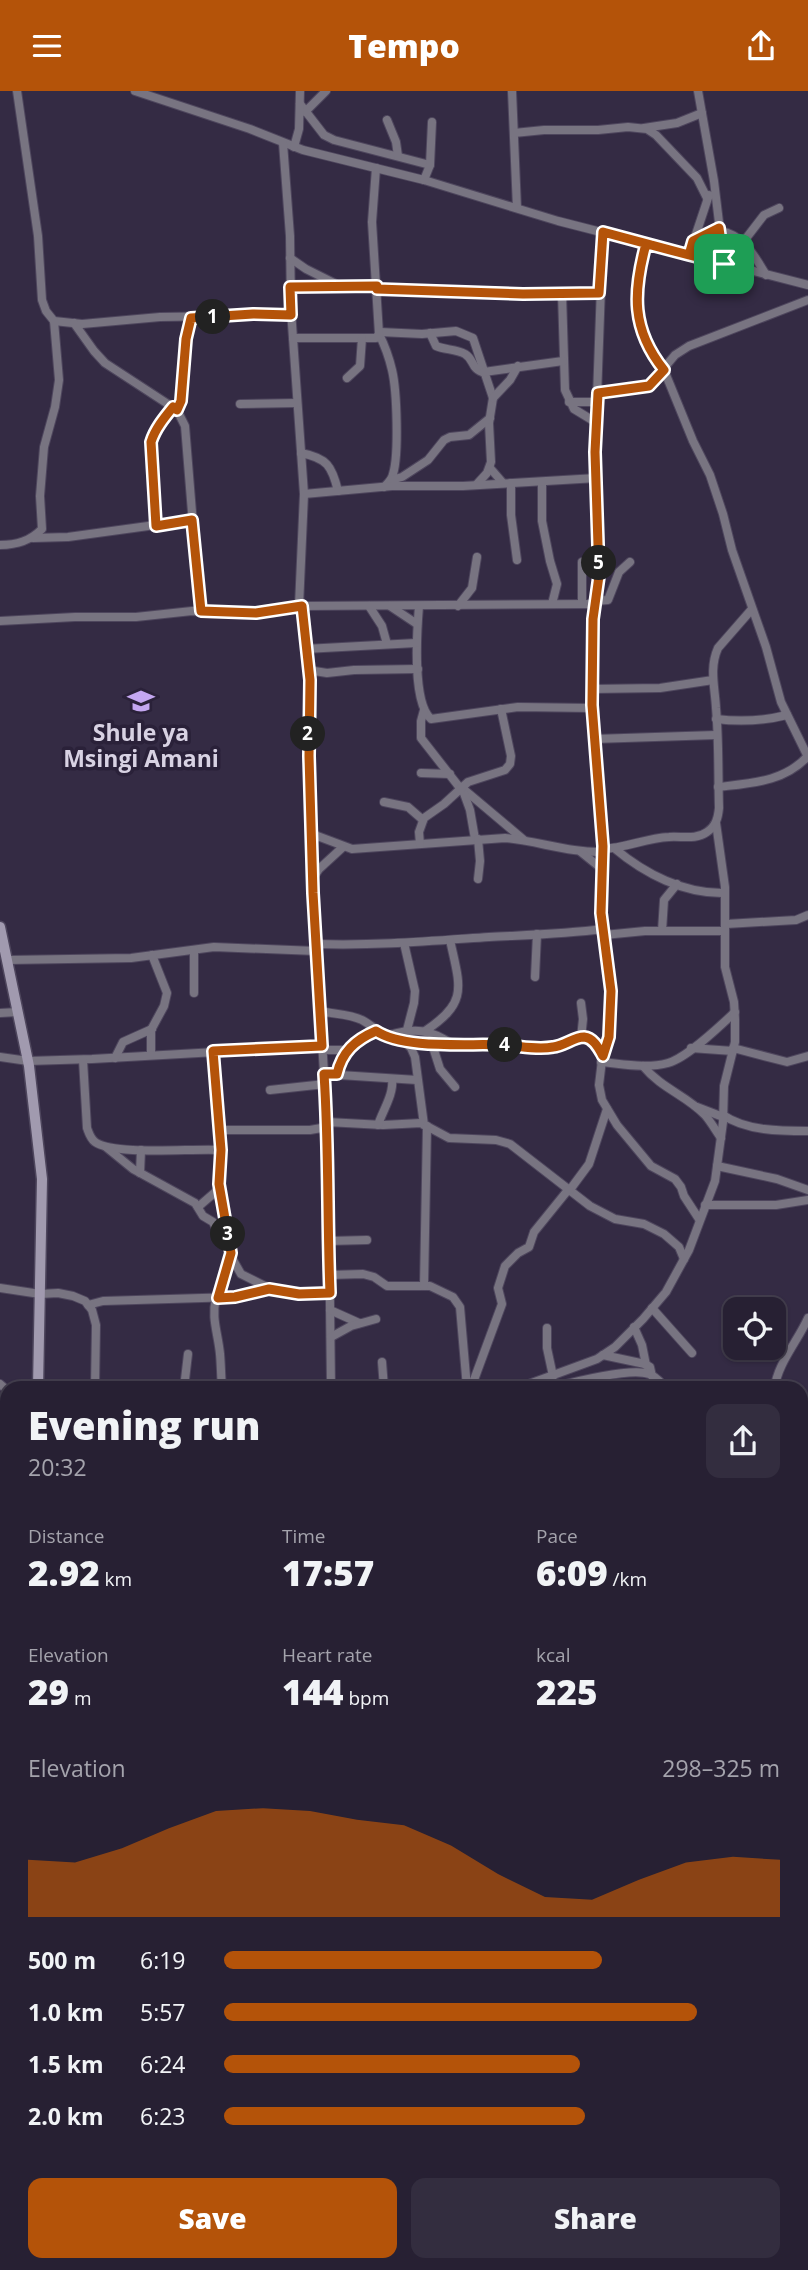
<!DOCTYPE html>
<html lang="en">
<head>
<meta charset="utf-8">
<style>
	:root { --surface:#272033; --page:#332d3f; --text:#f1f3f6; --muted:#a4a3ac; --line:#433e4e; --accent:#b45309 }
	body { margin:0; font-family:"Open Sans",sans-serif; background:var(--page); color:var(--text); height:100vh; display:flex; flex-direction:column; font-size:26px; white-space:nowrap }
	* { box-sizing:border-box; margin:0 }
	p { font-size:23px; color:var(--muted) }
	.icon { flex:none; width:38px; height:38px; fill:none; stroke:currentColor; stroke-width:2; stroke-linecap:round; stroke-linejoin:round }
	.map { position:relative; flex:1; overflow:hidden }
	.sheet { position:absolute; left:0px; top:1290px; width:808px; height:891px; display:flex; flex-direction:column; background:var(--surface); border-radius:21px 21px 0 0; box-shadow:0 2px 5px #0004,0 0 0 2px var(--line) }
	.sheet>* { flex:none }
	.fabs { position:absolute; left:723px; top:1206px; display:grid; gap:14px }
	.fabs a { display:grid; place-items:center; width:63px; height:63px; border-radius:14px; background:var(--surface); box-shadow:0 2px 5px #0004,0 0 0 2px var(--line); font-size:35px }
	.pin { position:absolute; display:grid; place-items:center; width:60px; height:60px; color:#fff; margin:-30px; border-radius:14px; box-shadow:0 4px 10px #0006 }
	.km { position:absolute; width:35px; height:35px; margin:-18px; border-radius:50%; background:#222; color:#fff; font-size:19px; line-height:35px; text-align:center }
	.round { display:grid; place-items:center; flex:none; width:74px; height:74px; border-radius:14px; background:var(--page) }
	.head { display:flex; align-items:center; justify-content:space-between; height:119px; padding:0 28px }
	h1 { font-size:38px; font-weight:800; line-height:52px }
	.stats { display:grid; grid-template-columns:repeat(3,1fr); gap:10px; height:119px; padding:7px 28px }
	.stats div { display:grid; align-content:center }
	.stats b { font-size:35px; font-weight:800 }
	.stats small { font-size:19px; font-weight:400 }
	.stats p { font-size:19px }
	.chart { height:196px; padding:14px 28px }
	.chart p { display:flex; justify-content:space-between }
	.chart svg { width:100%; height:126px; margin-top:7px; fill:var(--accent); opacity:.7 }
	.button { display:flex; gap:14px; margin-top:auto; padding:14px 28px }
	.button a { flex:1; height:80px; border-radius:14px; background:var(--accent); color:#fff; font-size:28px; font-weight:800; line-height:80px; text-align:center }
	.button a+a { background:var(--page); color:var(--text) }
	ul { padding:0 28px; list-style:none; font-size:23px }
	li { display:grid; grid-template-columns:112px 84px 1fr; align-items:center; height:52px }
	li i { height:18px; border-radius:9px; background:var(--accent) }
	header { display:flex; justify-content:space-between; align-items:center; height:91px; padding:0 28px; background:var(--accent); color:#fff; font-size:32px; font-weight:800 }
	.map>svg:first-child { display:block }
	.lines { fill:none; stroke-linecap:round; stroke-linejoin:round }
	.street-casing { stroke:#4e465d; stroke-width:10 }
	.secondary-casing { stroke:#4e465d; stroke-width:13 }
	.street { stroke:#787481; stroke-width:8 }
	.secondary { stroke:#a19aaf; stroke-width:10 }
	.route-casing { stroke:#fff; stroke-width:14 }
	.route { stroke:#b45309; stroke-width:9 }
	.labels { text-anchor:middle; stroke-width:7; stroke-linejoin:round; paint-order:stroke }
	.poi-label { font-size:23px; font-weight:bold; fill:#d8d2e3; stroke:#2a2139 }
</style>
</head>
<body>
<header><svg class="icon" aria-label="menu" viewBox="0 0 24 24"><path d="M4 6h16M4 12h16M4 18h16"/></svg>Tempo<svg class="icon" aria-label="share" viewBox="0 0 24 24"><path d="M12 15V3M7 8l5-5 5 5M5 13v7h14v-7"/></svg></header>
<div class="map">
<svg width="808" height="2179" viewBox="0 0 808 2179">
	<rect width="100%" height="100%" fill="#342b44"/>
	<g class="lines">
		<defs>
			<g id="street">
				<polyline points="17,0 38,145 42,209 46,220 54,230 82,233 160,226 291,224"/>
				<polyline points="135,0 250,38 303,59 424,89 558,130 808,194"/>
				<polyline points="512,0 517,117"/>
				<polyline points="698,0 714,90 724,173"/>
				<polyline points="300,13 324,44 334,49 430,74"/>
				<polyline points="305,21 326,0"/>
				<polyline points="387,29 396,51 398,65"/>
				<polyline points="644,37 677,32 702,22"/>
				<polyline points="514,42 544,39 598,39 628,36 647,38 656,44 697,87 707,107"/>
				<polyline points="283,52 290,145 291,219 304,403 299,515"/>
				<polyline points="294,56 299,38 300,0"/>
				<polyline points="424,89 430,74 432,31"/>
				<path d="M720 140C744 144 754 164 766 184"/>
				<polyline points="603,141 595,361 599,485 593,528 591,614 603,755 601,822 611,900 609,946 602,969 599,994 602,1009 617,1034 651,1075 675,1088 681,1096 684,1105 699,1128"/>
				<polyline points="744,150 764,124 779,117"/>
				<polyline points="693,151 719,137"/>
				<polyline points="646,153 637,193 640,239 655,268 664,279 693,350 710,384 723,423 732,459 766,556 781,611 808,666"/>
				<polyline points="689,164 709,104"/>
				<polyline points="290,167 306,178 336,193"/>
				<polyline points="290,196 377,195"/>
				<polyline points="377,197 523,203 599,202"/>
				<polyline points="562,203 565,299 574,318 597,332"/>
				<polyline points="74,232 94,260 105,272 177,319 185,335 200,520"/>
				<polyline points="380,241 422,243 456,240 473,247 493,307 489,332 491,371 487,382 477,393"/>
				<path d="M430 242 436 255C445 259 456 258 465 263 475 269 470 278 485 282"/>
				<path d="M379 243C385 255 389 266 392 279 397 300 399 364 393 383 392 389 388 392 384 396"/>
				<polyline points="293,247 376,247 379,243 372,131 376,77"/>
				<polyline points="484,281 563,270"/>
				<polyline points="347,287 360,275 362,247"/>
				<polyline points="598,302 649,295 675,264 689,255 808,209"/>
				<polyline points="493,307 510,289 518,275"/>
				<polyline points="569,311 597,311"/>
				<polyline points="240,313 297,312"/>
				<polyline points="177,319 181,310 186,248 191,227"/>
				<path d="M301 362C327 367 332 375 338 400"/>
				<polyline points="490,377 503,392"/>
				<polyline points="391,389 402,386 428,369 444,349 450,346 469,344 490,327"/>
				<polyline points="542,391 542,430 550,470 557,493 552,513"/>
				<polyline points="511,392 511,424 517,469"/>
				<polyline points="304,403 392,395 463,395 597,387"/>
				<polyline points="156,435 151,351 154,342 173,316"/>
				<polyline points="33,447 68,446 192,429"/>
				<path d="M0 454C17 454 30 450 42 438L40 405 44 356 55 316 59 289 54 230"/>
				<polyline points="582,471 582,513"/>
				<polyline points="595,510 608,509 619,481 630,471"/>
				<polyline points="302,515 310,589 309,665 313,802 328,1048 331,1297"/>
				<polyline points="369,515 382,535 387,553"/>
				<polyline points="390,515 417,533"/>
				<path d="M419 515C417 539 412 612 431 628L518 616 592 617"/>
				<polyline points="458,515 472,497 477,466"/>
				<polyline points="0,530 75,526 136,526 192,520 256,522 302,515 594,513"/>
				<polyline points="305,558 416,552"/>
				<polyline points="308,579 327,582 354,579 418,578"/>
				<polyline points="591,598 660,597 713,589"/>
				<polyline points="424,619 421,630 421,647 460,697"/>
				<path d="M716 628C741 631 763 630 787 624"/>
				<polyline points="594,648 716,644"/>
				<polyline points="421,682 450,683"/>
				<polyline points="461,696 524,749"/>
				<path d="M718 696C752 692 784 691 808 665"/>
				<polyline points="462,697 470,719 475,748"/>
				<polyline points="384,711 408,716 423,729"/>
				<path d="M312 743 352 758 505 747C538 750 570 762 603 761"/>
				<polyline points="478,748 480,770 478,788"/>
				<polyline points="420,753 419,741 424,727 444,713 468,691 505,679 510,673 511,665 501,618"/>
				<path d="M614 757C645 783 684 803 725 802"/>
				<path d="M603 758C626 757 646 747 669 746 682 745 696 749 707 741 716 735 718 727 719 717 718 684 719 650 716 617 715 597 709 577 718 557L752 518"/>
				<polyline points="581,761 602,778"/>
				<polyline points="313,787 319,778 343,756"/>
				<polyline points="726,833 796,829 808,824"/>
				<polyline points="662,840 664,809 677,793"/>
				<polyline points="604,844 645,840 725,840"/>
				<polyline points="404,852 415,900 414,912 407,939"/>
				<path d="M316 853C374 855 431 850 489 846 527 844 565 843 603 838"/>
				<polyline points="7,869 131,867 214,856 316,860"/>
				<polyline points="535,886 537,843"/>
				<polyline points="194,902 194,859"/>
				<polyline points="581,912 583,928 581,947"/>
				<path d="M320 920C333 923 350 923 362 929 374 936 381 943 394 947 431 957 469 952 506 954 522 955 539 959 554 956 580 951 585 935 603 965"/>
				<polyline points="0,922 18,921"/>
				<path d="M425 940C469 911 460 896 450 849"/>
				<path d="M389 944C415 937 429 938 452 953"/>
				<polyline points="403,949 411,957 415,966 424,1034"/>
				<polyline points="432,953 440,978 455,996"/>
				<polyline points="691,957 733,960"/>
				<polyline points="733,957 787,971 808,965"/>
				<polyline points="322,959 348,959"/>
				<polyline points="213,960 221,1059 219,1093 233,1169 241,1183 273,1199 299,1203 330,1202"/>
				<polyline points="151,964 151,939 164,915 167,902 152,864"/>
				<polyline points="0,966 28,970 92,968 322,955"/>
				<polyline points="115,967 123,951 152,938"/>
				<path d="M83 969 87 1037C89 1042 90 1047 95 1051 115 1065 193 1057 221 1059"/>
				<path d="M601 971C623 973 647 978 668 972 687 967 720 935 735 921"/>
				<path d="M643 975C662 998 686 1004 705 1024 711 1031 716 1040 721 1047"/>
				<polyline points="324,983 417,989"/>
				<path d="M337 983C342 961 355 949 376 940"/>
				<polyline points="270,999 325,993"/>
				<polyline points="697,1016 723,1026"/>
				<path d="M723 1024C746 1040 781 1040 808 1040"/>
				<polyline points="327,1031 383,1034 421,1032 449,1047 496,1049 510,1053 590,1115 615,1128 644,1133 664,1143 679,1156 684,1168"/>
				<path d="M378 1034C383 1019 394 1003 392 988"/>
				<polyline points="219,1039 310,1039 327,1036"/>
				<polyline points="106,1056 133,1078 195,1112 203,1125 213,1131 219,1144 229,1152"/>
				<polyline points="717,1075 777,1088 808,1099"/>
				<polyline points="140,1082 141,1059"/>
				<polyline points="569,1100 589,1073 607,1018"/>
				<polyline points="705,1114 776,1114 808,1109"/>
				<polyline points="198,1116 220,1097"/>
				<polyline points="328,1150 367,1149"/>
				<polyline points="329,1184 363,1183 374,1186 387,1195 430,1195 453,1206 460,1216 467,1297"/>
				<polyline points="424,1195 427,1035"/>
				<polyline points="0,1197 40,1203 58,1202 73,1205 85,1210 92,1219 96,1234 95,1297"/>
				<path d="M216 1207C211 1227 218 1242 220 1263 221 1274 221 1285 222 1297"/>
				<polyline points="218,1207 230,1165"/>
				<polyline points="88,1214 103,1210 235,1206 269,1198"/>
				<polyline points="652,1217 692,1262"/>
				<polyline points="330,1219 359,1232"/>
				<polyline points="634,1236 642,1254 646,1274"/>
				<polyline points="547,1237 547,1257 553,1285"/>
				<polyline points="331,1246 351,1235 376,1228"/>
				<polyline points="603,1264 645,1273 650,1276 652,1285"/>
				<polyline points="382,1271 384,1297"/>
				<polyline points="0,1293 7,1299"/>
				<polyline points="184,1297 188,1263"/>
				<polyline points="471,1297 502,1213 498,1197 505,1175 518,1162 529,1156 534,1141 568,1099"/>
				<polyline points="518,1297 597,1268 615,1256 643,1228 666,1201 689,1159 715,1090 723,1031 724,995 735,951 735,928 734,911 725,876 725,796 716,732"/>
				<path d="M551 1297C570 1292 631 1276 649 1283 656 1285 661 1292 666 1297"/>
				<path d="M775 1297C776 1275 799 1248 808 1227"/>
				<polyline points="802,1313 808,1314"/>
				<polyline points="3,1421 7,1421"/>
				<polyline points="802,1421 808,1422"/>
				<polyline points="0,1449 7,1449"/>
				<polyline points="802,1517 808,1510"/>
				<polyline points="0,1570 7,1572"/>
				<polyline points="802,1686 808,1687"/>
				<polyline points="0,1774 7,1769"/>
				<polyline points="0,1789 7,1792"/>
				<polyline points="0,1864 7,1867"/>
				<polyline points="0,1895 7,1897"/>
				<polyline points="0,2019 7,2021"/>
				<polyline points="802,2078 808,2065"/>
				<polyline points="0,2087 7,2087"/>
				<polyline points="0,2100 7,2101"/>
				<polyline points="0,2143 7,2145"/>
				<polyline points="163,2174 165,2179"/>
				<polyline points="170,2174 203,2177 219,2174"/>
				<polyline points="248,2174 249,2179"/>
				<polyline points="268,2174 277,2179"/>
				<polyline points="469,2174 470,2179"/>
				<polyline points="660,2174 668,2174"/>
				<polyline points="142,2179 154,2174"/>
				<polyline points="347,2179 360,2174 381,2179"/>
				<polyline points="547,2179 579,2174"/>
				<polyline points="744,2179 748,2174"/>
			</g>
			<g id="secondary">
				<polyline points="0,836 29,975 42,1088 38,1297"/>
				<polyline points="25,2179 25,2174"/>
			</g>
		</defs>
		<use href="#street" class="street-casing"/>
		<use href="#secondary" class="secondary-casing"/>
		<use href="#street" class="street"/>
		<use href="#secondary" class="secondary"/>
	</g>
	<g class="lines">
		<defs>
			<path id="route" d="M724 173 689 164 603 141 599 202 523 203 377 198V195L290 196 291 224 253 223 191 227 186 248 181 310 177 319 173 316C164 327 155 338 151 351L156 435 192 429 201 520 256 522 302 515 310 589 309 665 313 802 322 955 213 960 221 1059 219 1093 231 1162 218 1207 235 1206 269 1198 299 1203 330 1202C327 1128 329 1056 324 983H337C342 961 355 949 376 940 405 959 469 952 505 954 521 955 537 959 553 956 564 955 574 946 584 946 594 947 599 958 603 965L609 946 611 900 601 822 603 755 592 614 593 528 599 485 595 361 598 302 649 295 664 279C631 238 633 201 646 153L651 154 689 164 693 150 719 137 724 173"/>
		</defs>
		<use href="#route" class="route-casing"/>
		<use href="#route" class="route"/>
	</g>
	<defs>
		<symbol id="school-bare" viewBox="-9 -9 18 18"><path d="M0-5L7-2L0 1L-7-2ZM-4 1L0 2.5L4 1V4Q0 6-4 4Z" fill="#c4a7f1" stroke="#2a2139" stroke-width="2.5" paint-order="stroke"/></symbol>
	</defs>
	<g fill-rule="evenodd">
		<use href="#school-bare" x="122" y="591" width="38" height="38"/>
	</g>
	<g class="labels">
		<g class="poi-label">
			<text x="141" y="650">Shule ya<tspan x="141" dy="26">Msingi Amani</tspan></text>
		</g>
	</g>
</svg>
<div class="fabs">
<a><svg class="icon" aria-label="locate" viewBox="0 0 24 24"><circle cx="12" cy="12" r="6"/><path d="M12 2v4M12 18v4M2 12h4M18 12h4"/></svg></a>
</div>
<div class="pin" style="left:724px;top:173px;background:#1e9e55"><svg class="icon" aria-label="arrive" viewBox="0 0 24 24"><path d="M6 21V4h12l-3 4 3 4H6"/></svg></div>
<b class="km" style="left:213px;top:226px">1</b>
<b class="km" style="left:308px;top:643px">2</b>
<b class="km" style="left:228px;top:1143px">3</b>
<b class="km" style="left:505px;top:954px">4</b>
<b class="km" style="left:599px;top:472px">5</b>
<section class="sheet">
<div class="head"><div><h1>Evening run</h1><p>20:32</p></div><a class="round"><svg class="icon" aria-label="share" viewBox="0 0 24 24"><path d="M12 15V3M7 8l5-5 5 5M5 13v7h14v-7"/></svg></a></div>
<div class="stats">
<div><p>Distance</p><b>2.92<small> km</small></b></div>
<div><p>Time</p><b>17:57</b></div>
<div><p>Pace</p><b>6:09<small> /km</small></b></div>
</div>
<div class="stats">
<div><p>Elevation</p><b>29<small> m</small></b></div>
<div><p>Heart rate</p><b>144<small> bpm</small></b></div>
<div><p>kcal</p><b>225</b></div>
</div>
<div class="chart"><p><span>Elevation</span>298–325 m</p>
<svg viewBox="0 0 160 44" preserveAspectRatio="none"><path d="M0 44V24L10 25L20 20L30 13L40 7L50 6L60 7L70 10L80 12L90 19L100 29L110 37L120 38L130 31L140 25L150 23L160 24V44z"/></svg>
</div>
<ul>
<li><b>500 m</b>6:19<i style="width:68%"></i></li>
<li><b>1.0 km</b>5:57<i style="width:85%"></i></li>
<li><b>1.5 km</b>6:24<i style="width:64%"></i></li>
<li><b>2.0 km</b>6:23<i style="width:65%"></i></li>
</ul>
<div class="button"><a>Save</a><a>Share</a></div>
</section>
</div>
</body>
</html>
